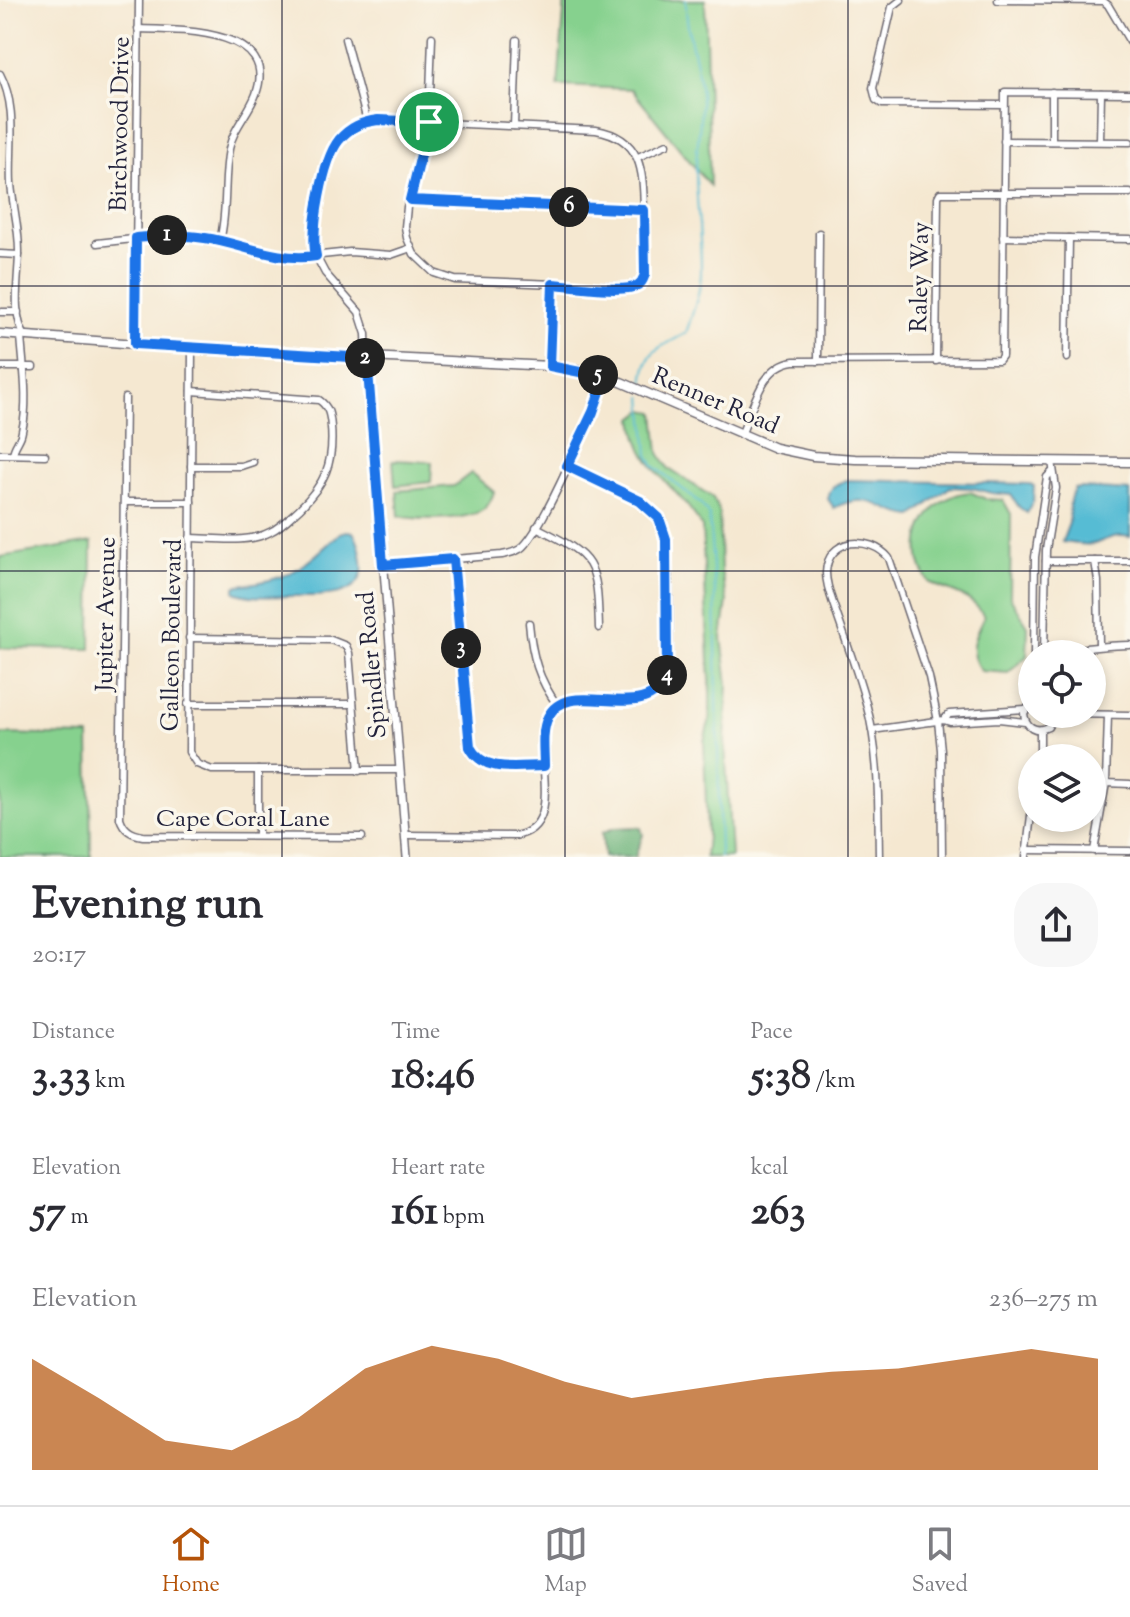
<!DOCTYPE html>
<html lang="en">
<head>
<meta charset="utf-8">
<style>
	:root { --surface:#fff; --page:#f7f7f7; --text:#2b2b33; --muted:#7c7c81; --line:#e1e1e2; --accent:#b45309 }
	body { margin:0; font-family:"Sorts Mill Goudy",serif; background:var(--page); color:var(--text); height:100vh; display:flex; flex-direction:column; font-size:30px; white-space:nowrap }
	* { box-sizing:border-box; margin:0 }
	p { font-size:26px; color:var(--muted) }
	.icon { flex:none; width:44px; height:44px; fill:none; stroke:currentColor; stroke-width:2; stroke-linecap:round; stroke-linejoin:round }
	.map { position:relative; height:857px; overflow:hidden }
	.drawer { display:flex; flex-direction:column; background:var(--surface); flex:1 }
	.drawer>* { flex:none }
	.tools { position:absolute; left:1018px; top:640px; display:grid; gap:16px }
	.tools a { display:grid; place-items:center; width:88px; height:88px; border-radius:50%; background:var(--surface); box-shadow:0 4px 12px #0003; font-size:40px }
	.pin { position:absolute; display:grid; place-items:center; width:68px; height:68px; color:#fff; margin:-34px; border:4px solid #fff; border-radius:50%; box-shadow:0 2px 8px #0007 }
	.km { position:absolute; width:40px; height:40px; margin:-20px; border-radius:50%; background:#222; color:#fff; font-size:22px; line-height:40px; text-align:center }
	.round { display:grid; place-items:center; flex:none; width:84px; height:84px; border-radius:32px; background:var(--page) }
	.headline { display:flex; align-items:center; justify-content:space-between; height:136px; padding:0 32px }
	h1 { font-size:44px; font-weight:700; line-height:60px }
	.metrics { display:grid; grid-template-columns:repeat(3,1fr); gap:12px; height:136px; padding:8px 32px }
	.metrics div { display:grid; align-content:center }
	.metrics b { font-size:40px; font-weight:700 }
	.metrics small { font-size:22px; font-weight:400 }
	.metrics p { font-size:22px }
	.chart { height:224px; padding:16px 32px }
	.chart p { display:flex; justify-content:space-between }
	.chart svg { width:100%; height:144px; margin-top:8px; fill:var(--accent); opacity:.7 }
	.menu { display:flex; justify-content:space-around; align-items:center; height:112px; border-top:2px solid var(--line); background:var(--surface); font-size:22px; color:var(--muted) }
	.menu a { display:grid; justify-items:center; gap:4px }
	.menu .current { color:var(--accent) }
	.map>svg:first-child { display:block }
	.green { fill:#86d18e; stroke:#547a64; stroke-width:2 }
	.forest { fill:#6cb379; stroke:#476a5a; stroke-width:2 }
	.water { fill:#56bcd4; stroke:#3c6f88; stroke-width:2 }
	.lines { fill:none; stroke-linecap:round; stroke-linejoin:round }
	.stream { stroke:#56bcd4; stroke-width:2 }
	.minor-casing { stroke:#6c6770; stroke-width:9 }
	.tertiary-casing { stroke:#6c6770; stroke-width:10 }
	.secondary-casing { stroke:#6c6770; stroke-width:11 }
	.minor { stroke:#fff; stroke-width:6 }
	.tertiary { stroke:#fff; stroke-width:7 }
	.secondary { stroke:#fff; stroke-width:8 }
	.route-casing { stroke:#fff; stroke-width:16 }
	.route { stroke:#1a73e8; stroke-width:10 }
	.grid { fill:none; stroke:#22223b; stroke-width:2; stroke-opacity:0.55 }
	.labels { text-anchor:middle; stroke-width:7; stroke-linejoin:round; paint-order:stroke }
	.street-label { font-size:24px; fill:#22223b; stroke:#fbf7ec }
</style>
</head>
<body>
<div class="map">
<svg width="1130" height="857" viewBox="0 0 1130 857">
	<rect width="100%" height="100%" fill="#fbf7ec"/>
	<filter id="ink" filterUnits="userSpaceOnUse"><feTurbulence type="fractalNoise" baseFrequency=".0125" numOctaves="2"/><feDisplacementMap in="SourceGraphic" scale="16" xChannelSelector="R" yChannelSelector="G"/><feConvolveMatrix kernelMatrix="1 2 1 2 8 2 1 2 1" color-interpolation-filters="sRGB"/></filter>
	<filter id="wash" filterUnits="userSpaceOnUse"><feTurbulence type="fractalNoise" baseFrequency=".006" numOctaves="4" result="noise"/><feDisplacementMap in="SourceGraphic" scale="32" xChannelSelector="R" yChannelSelector="G"/><feGaussianBlur stdDeviation="1.8" result="paint"/><feColorMatrix in="noise" values="0 0 0 0 0 0 0 0 0 0 0 0 0 0 0 0 0 1.4 0 .05"/><feComposite in="paint" operator="in"/></filter>
	<g filter="url(#wash)">
		<rect width="100%" height="100%" fill="#f5e8d1"/>
		<g class="green">
			<polygon points="565,0 705,0 710,186 631,89 558,86"/>
			<path d="M644 410 655 412 659 453 669 469 712 497 719 510 721 571 727 601 722 638 728 684 725 741 731 857H705L707 835 704 741 710 718V680L702 527C679 485 639 472 634 418Z"/>
			<polygon points="393,460 432,462 431,482 395,486"/>
			<path d="M471 473 494 492C492 498 489 505 484 509 469 521 416 520 399 516L397 491 454 486Z"/>
			<path d="M970 492 986 499 1003 500 1011 514 1010 597 1028 626 1027 656 1008 673 981 671C966 651 974 637 984 617 973 594 949 593 929 582 904 546 926 496 970 492Z"/>
			<polygon points="92,542 91,649 0,648 0,557"/>
			<polygon points="0,734 89,736 91,857 0,857"/>
		</g>
		<polygon class="forest" points="637,827 641,828 643,835 635,857 604,857 602,833 614,828"/>
		<g class="water">
			<path d="M847 480 1029 484 1034 486 1033 501 1027 513 1019 507 1011 495 991 493 973 488 950 487 913 516C881 513 870 489 834 508L828 499C830 487 835 484 847 480Z"/>
			<path d="M1080 488 1130 491V537C1116 534 1109 538 1097 543 1087 547 1072 543 1062 542L1069 523 1070 500 1074 489Z"/>
			<path d="M346 531 353 532C359 542 361 550 362 561 368 600 317 596 291 596 273 596 252 599 235 592V587L239 585C292 580 302 568 340 533Z"/>
		</g>
		<g class="lines">
			<g class="stream">
				<path d="M643 386C646 347 656 351 686 333 693 312 702 289 701 267 701 235 696 203 696 170 696 145 702 120 701 96 699 63 685 33 686 0"/>
				<polyline points="643,397 648,455 654,466 701,504 709,515 715,593 720,857"/>
			</g>
		</g>
	</g>
	<g filter="url(#ink)">
		<g class="lines">
			<defs>
				<g id="minor">
					<polyline points="901,0 892,7 873,88 876,100 882,104 1004,105"/>
					<polyline points="998,0 1103,1 1108,5 1130,42"/>
					<path d="M138 29C177 30 280 28 256 94 249 113 233 128 229 149 223 180 228 210 220 241"/>
					<polyline points="345,39 367,121"/>
					<path d="M0 74C18 108 9 146 11 184 13 207 19 228 19 251 19 277 11 314 25 336"/>
					<polyline points="1052,92 1052,141"/>
					<polyline points="514,126 517,40"/>
					<polyline points="1004,141 1130,142"/>
					<polyline points="1100,141 1101,93"/>
					<polyline points="638,157 667,144"/>
					<polyline points="410,200 644,210"/>
					<polyline points="1003,237 1130,239"/>
					<polyline points="97,243 179,234 208,238 263,253 293,258 350,252 391,255 411,248"/>
					<polyline points="0,254 19,255"/>
					<polyline points="0,312 18,312"/>
					<polyline points="135,344 139,0"/>
					<polyline points="192,348 189,752 197,764 212,770 400,770"/>
					<path d="M367 358 366 334 359 312 325 273 316 256 313 239 314 224 329 162 335 146 347 132 359 124 378 120 596 130C643 138 643 172 644 211 645 232 645 253 645 274L640 283 631 287 455 280 434 273 414 254 407 238 405 227 407 207 429 124V122L432 37"/>
					<polyline points="1067,358 1069,238"/>
					<polyline points="818,361 819,233"/>
					<polyline points="936,361 938,197 940,193 1130,193"/>
					<polyline points="550,366 553,284"/>
					<polyline points="0,367 33,367"/>
					<path d="M125 398 120 818C124 830 131 834 143 836L362 837"/>
					<path d="M741 435C753 409 761 365 794 361L999 360 1002 356 1005 92 1130 93"/>
					<polyline points="0,454 45,455"/>
					<path d="M13 454C14 445 21 440 22 431 29 401 23 366 21 336"/>
					<polyline points="191,466 241,466 253,462"/>
					<polyline points="125,502 191,502"/>
					<path d="M536 527C596 557 597 562 599 628"/>
					<path d="M190 538C214 538 248 544 270 532 281 527 290 517 299 509 325 484 334 463 331 427 330 415 329 407 319 400L192 391"/>
					<path d="M453 559 470 747C484 774 518 766 544 766"/>
					<polyline points="1046,561 1130,561"/>
					<polyline points="1095,561 1098,581 1099,645"/>
					<path d="M383 565 502 555C507 554 515 552 520 549 542 534 595 408 605 377"/>
					<path d="M529 623C532 656 538 679 558 706"/>
					<polyline points="189,638 331,640 346,646 349,653 359,771"/>
					<path d="M1042 651C1072 651 1100 645 1130 645"/>
					<polyline points="1034,654 1035,557 1047,477 1052,472"/>
					<polyline points="1044,654 1046,550 1056,488 1052,461"/>
					<path d="M1032 702 1024 713C1025 727 1036 733 1048 727L1054 714"/>
					<polyline points="188,704 353,704"/>
					<polyline points="1066,714 1130,715"/>
					<polyline points="944,720 949,714 1025,709"/>
					<polyline points="872,730 944,720 950,722 999,719 1025,722"/>
					<polyline points="1040,758 1040,730"/>
					<polyline points="1106,783 1130,784"/>
					<path d="M406 835 514 836C570 828 528 748 550 714 570 684 625 712 654 694 661 690 665 683 667 675 671 653 670 548 663 529 659 516 651 509 640 501L567 466"/>
					<polyline points="258,836 258,770"/>
					<polyline points="1026,850 1130,851"/>
					<polyline points="1094,851 1106,783 1108,715"/>
					<path d="M879 857C878 806 880 753 866 703 858 673 847 644 837 615 833 602 826 587 826 573 827 537 870 535 889 558L929 677 938 721 941 750 942 857"/>
					<polyline points="1026,857 1032,807"/>
				</g>
				<polyline id="tertiary" points="367,358 407,857"/>
				<polyline id="secondary" points="0,334 192,348 550,366 582,371 621,382 775,448 813,456 855,459 1130,462"/>
			</defs>
			<use href="#minor" class="minor-casing"/>
			<use href="#tertiary" class="tertiary-casing"/>
			<use href="#secondary" class="secondary-casing"/>
			<use href="#minor" class="minor"/>
			<use href="#tertiary" class="tertiary"/>
			<use href="#secondary" class="secondary"/>
		</g>
	</g>
	<g class="lines" filter="url(#ink)">
		<defs>
			<path id="route" d="M378 120 429 122 410 200 644 210 645 274C643 279 643 282 638 285 625 294 570 285 553 284L550 366 605 377 593 412 567 466 640 501 659 518 666 539 667 674C648 730 569 674 548 717 541 732 544 750 544 766 517 766 484 774 470 747L453 559 383 565 367 358 135 344 136 238C160 236 182 234 205 238 244 244 276 262 316 256 310 231 323 160 339 140 350 127 362 122 378 120Z"/>
		</defs>
		<use href="#route" class="route-casing"/>
		<use href="#route" class="route"/>
	</g>
	<path class="grid" d="M282 0V857M565 0V857M848 0V857M0 286H1130M0 571H1130"/>
	<g class="labels">
		<g class="street-label">
			<text transform="translate(119 124) rotate(-89)" y="8">Birchwood Drive</text>
			<text transform="translate(919 277) rotate(-89)" y="8">Raley Way</text>
			<text transform="translate(716 400) rotate(23)" y="8">Renner Road</text>
			<text transform="translate(105 614) rotate(-89)" y="8">Jupiter Avenue</text>
			<text transform="translate(171 635) rotate(-89)" y="8">Galleon Boulevard</text>
			<text transform="translate(371 665) rotate(-95)" y="8">Spindler Road</text>
			<text x="243" y="826">Cape Coral Lane</text>
		</g>
	</g>
</svg>
<div class="tools">
<a><svg class="icon" aria-label="locate" viewBox="0 0 24 24"><circle cx="12" cy="12" r="6"/><path d="M12 2v4M12 18v4M2 12h4M18 12h4"/></svg></a>
<a><svg class="icon" aria-label="layers" viewBox="0 0 24 24"><path d="M12 4l9 5-9 5-9-5zM3 14l9 5 9-5"/></svg></a>
</div>
<div class="pin" style="left:429px;top:122px;background:#1e9e55"><svg class="icon" aria-label="arrive" viewBox="0 0 24 24"><path d="M6 21V4h12l-3 4 3 4H6"/></svg></div>
<b class="km" style="left:167px;top:235px">1</b>
<b class="km" style="left:365px;top:358px">2</b>
<b class="km" style="left:461px;top:648px">3</b>
<b class="km" style="left:667px;top:675px">4</b>
<b class="km" style="left:598px;top:375px">5</b>
<b class="km" style="left:569px;top:207px">6</b>
</div>
<section class="drawer">
<div class="headline"><div><h1>Evening run</h1><p>20:17</p></div><a class="round"><svg class="icon" aria-label="share" viewBox="0 0 24 24"><path d="M12 15V3M7 8l5-5 5 5M5 13v7h14v-7"/></svg></a></div>
<div class="metrics">
<div><p>Distance</p><b>3.33<small> km</small></b></div>
<div><p>Time</p><b>18:46</b></div>
<div><p>Pace</p><b>5:38<small> /km</small></b></div>
</div>
<div class="metrics">
<div><p>Elevation</p><b>57<small> m</small></b></div>
<div><p>Heart rate</p><b>161<small> bpm</small></b></div>
<div><p>kcal</p><b>263</b></div>
</div>
<div class="chart"><p><span>Elevation</span>236–275 m</p>
<svg viewBox="0 0 160 44" preserveAspectRatio="none"><path d="M0 44V10L10 22L20 35L30 38L40 28L50 13L60 6L70 10L80 17L90 22L100 19L110 16L120 14L130 13L140 10L150 7L160 10V44z"/></svg>
</div>
</section>
<nav class="menu">
<a class="current"><svg class="icon" aria-label="home" viewBox="0 0 24 24"><path d="M3 11l9-7 9 7M6 9v11h12V9"/></svg>Home</a>
<a><svg class="icon" aria-label="map" viewBox="0 0 24 24"><path d="M3 6l6-2 6 2 6-2v14l-6 2-6-2-6 2zM9 4v14M15 6v14"/></svg>Map</a>
<a><svg class="icon" aria-label="saved" viewBox="0 0 24 24"><path d="M7 4h10v16l-5-4-5 4z"/></svg>Saved</a>
</nav>
</body>
</html>
